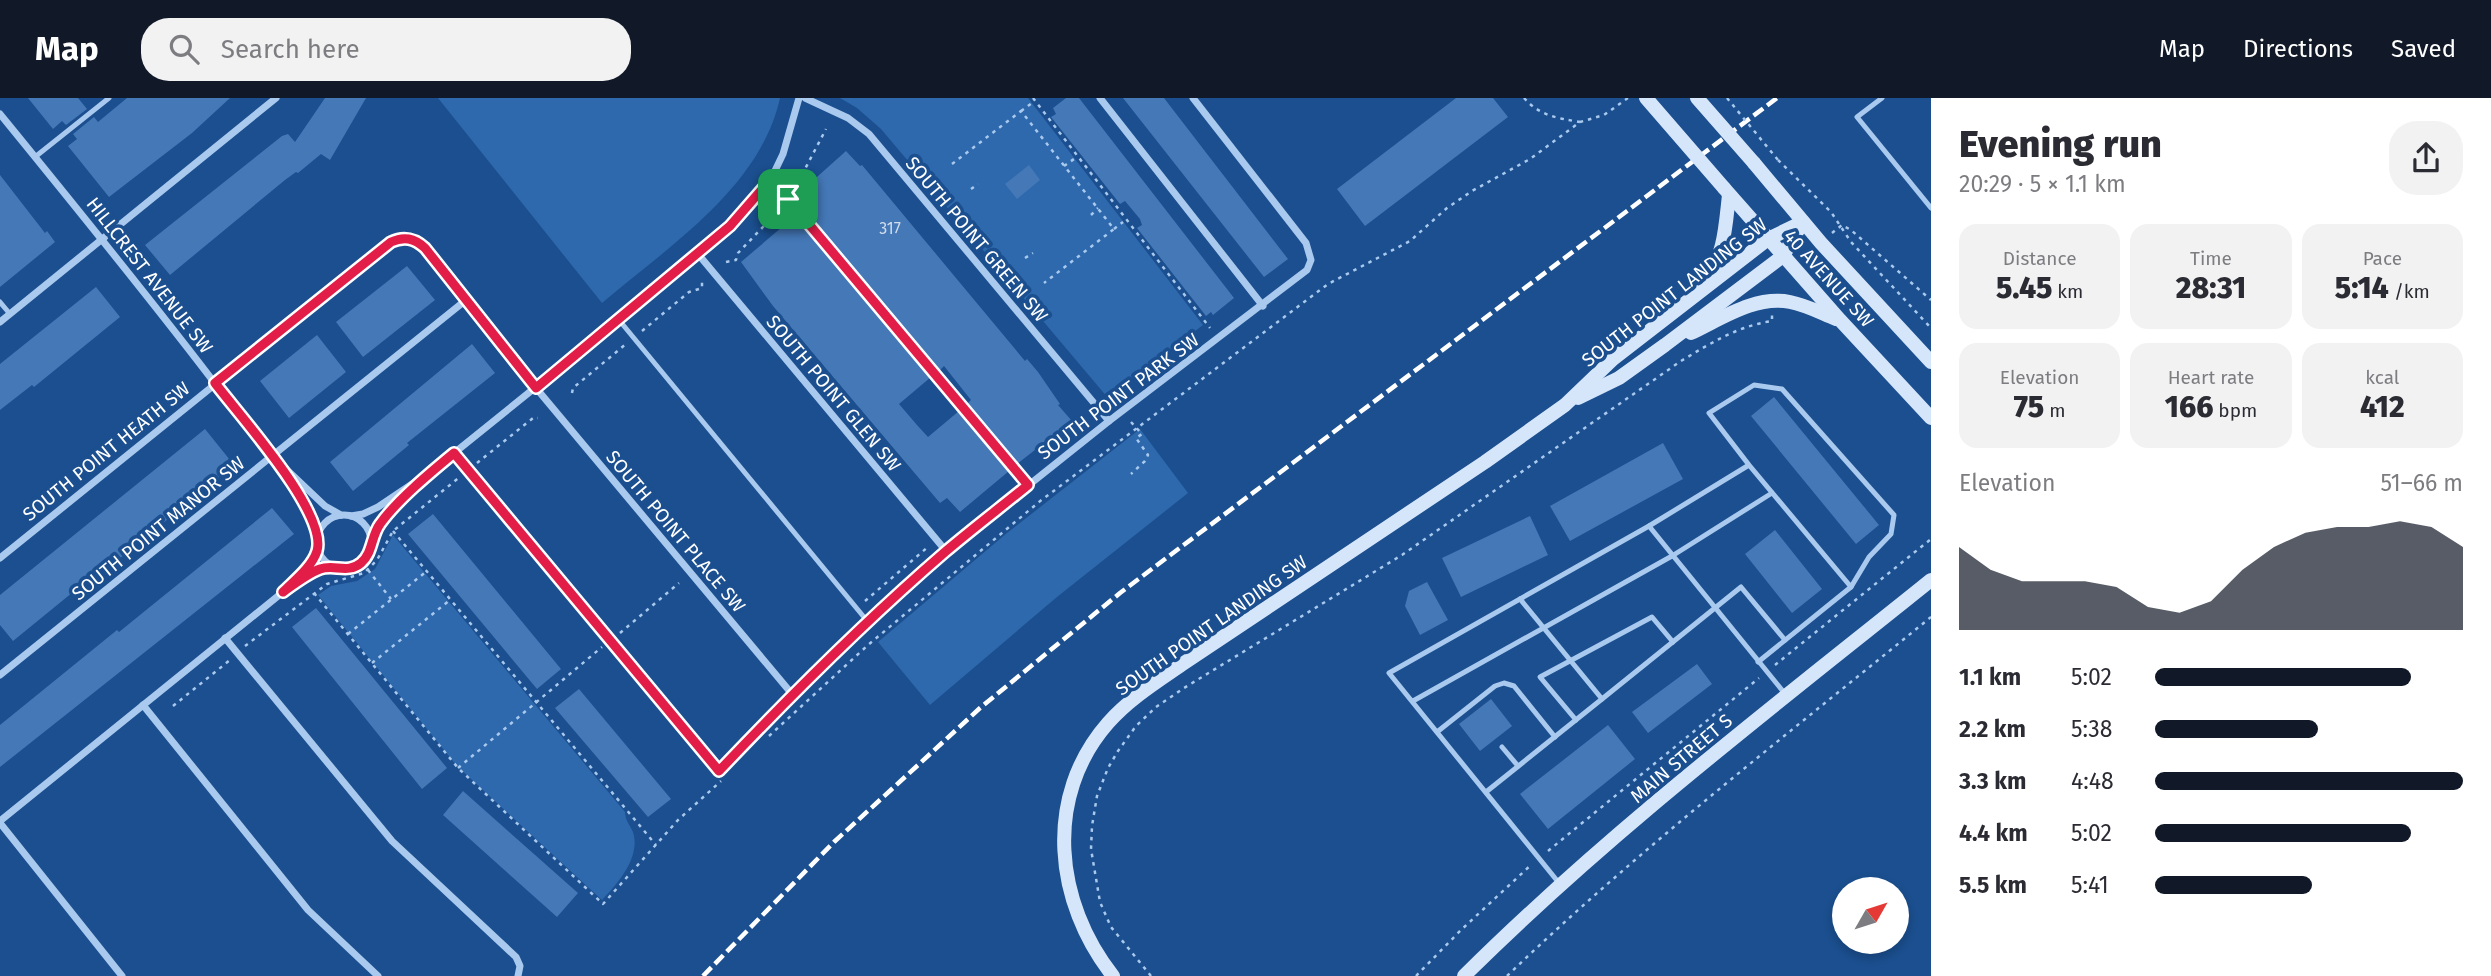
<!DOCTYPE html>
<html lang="en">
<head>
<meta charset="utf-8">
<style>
	:root { --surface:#fff; --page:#f2f2f3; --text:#2b2b33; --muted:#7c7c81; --accent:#111827 }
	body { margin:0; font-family:"Fira Sans",sans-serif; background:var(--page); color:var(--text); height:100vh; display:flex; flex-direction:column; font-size:26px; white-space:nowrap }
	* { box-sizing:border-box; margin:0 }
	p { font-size:23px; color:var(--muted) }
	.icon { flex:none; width:38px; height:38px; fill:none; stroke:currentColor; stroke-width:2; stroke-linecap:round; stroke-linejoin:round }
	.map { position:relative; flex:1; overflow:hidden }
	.side { display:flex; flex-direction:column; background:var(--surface); width:560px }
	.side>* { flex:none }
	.needle { width:46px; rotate:51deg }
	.tools { position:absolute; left:1832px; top:779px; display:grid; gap:14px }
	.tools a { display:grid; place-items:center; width:77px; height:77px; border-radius:50%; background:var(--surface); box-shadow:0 4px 10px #0003; font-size:35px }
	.pin { position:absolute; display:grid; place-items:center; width:60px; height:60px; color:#fff; margin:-30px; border-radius:14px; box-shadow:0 4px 10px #0006 }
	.round { display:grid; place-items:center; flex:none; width:74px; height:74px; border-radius:28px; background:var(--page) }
	.overview { display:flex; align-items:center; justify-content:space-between; height:119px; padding:0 28px }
	h1 { font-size:38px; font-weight:800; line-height:52px }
	.metrics { display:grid; grid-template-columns:repeat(3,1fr); gap:10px; height:119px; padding:7px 28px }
	.metrics div { display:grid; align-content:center; border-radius:18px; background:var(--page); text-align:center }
	.metrics b { font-size:30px; font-weight:800 }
	.metrics small { font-size:19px; font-weight:400 }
	.metrics p { font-size:19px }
	.chart { height:196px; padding:14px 28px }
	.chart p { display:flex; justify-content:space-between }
	.chart svg { width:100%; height:126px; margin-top:7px; fill:var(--accent); opacity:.7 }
	ul { padding:0 28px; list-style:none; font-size:23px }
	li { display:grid; grid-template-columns:112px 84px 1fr; align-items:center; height:52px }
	li i { height:18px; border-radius:9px; background:var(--accent) }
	header { display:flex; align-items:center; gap:42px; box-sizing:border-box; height:98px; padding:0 35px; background:var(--accent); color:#fff }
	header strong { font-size:33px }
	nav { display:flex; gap:38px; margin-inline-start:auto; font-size:24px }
	.search { width:490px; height:63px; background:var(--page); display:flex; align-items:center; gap:18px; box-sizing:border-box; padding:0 24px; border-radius:28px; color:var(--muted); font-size:26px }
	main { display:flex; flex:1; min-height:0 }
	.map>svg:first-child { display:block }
	.green { fill:#2e69ad }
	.building { fill:#4478b7 }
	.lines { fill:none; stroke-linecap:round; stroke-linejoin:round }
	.path { stroke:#a9c9ee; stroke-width:2.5; stroke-dasharray:3.5 5; stroke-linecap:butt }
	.lane { stroke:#a9c9ee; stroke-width:5 }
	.street { stroke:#a9c9ee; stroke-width:7 }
	.secondary { stroke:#d6e6fa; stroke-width:14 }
	.rail { stroke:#fff; stroke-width:4.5; stroke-dasharray:12 5; stroke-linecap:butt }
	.path-bridge { stroke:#a9c9ee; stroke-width:2.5; stroke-dasharray:3.5 5; stroke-linecap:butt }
	.secondary-bridge { stroke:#d6e6fa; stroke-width:14 }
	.route-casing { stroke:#fff; stroke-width:14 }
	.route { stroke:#e11d48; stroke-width:9 }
	.labels { text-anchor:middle; stroke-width:7; stroke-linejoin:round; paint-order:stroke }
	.number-label { font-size:16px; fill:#d0dded }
	.street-label { font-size:19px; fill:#fff; stroke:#1b4f8f }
</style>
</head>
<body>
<header>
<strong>Map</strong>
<div class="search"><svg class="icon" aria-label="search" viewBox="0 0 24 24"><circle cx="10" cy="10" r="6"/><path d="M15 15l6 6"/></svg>Search here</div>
<nav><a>Map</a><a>Directions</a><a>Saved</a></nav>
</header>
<main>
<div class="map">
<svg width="1931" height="878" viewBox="0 0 1931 878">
	<rect width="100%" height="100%" fill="#1b4f8f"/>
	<g class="green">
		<path d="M438 0H780C760 90 669 148 602 205Z"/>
		<polygon points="840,0 1028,0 1203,227 1108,300 881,31 857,10"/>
		<polygon points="1140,331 1188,395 1057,499 930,607 878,544 1007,435"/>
		<path d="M393 437 625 714C625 722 630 727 633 734 641 759 618 785 602 802L457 668 318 497 331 488 357 483 375 471Z"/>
	</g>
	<g class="building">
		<polygon points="28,0 78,0 87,11 66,27 62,23 53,31"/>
		<polygon points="127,0 230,0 192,35 109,99 68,48 77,41 73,36 94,19 98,24"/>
		<polygon points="325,0 366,0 330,62 321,56 298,75 296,74 285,82 170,177 145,147 282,38 288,36 295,44"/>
		<polygon points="1066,0 1079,0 1234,200 1213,217 1211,214 1206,218 1137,130 1142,127 1140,121 1125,103 1120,106 1051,19 1056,16 1053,10"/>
		<polygon points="1123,0 1164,0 1288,161 1264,179"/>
		<polygon points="1456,0 1493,0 1508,19 1365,128 1337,91"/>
		<polygon points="846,53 860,68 862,67 1025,263 1027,261 1038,274 1060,306 1058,307 1072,323 1017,366 967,306 971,302 944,268 939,273 803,111 809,107 799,95"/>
		<polygon points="1029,67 1040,82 1017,101 1005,86"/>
		<polygon points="0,77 45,135 47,133 55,144 0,189"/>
		<polygon points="795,118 931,279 899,306 917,327 928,339 959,313 1009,373 960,414 947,400 940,405 773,208 741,164"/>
		<polygon points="407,168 435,202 363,259 336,224"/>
		<polygon points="96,189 120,219 34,289 32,287 0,312 0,266"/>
		<polygon points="317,237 346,274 289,320 260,283"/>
		<polygon points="472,246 495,275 407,345 409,347 353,393 330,364"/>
		<polygon points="1774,299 1879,427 1856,446 1751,318"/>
		<polygon points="205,331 234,367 91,484 89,481 13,543 0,527 0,497"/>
		<polygon points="1663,345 1683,381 1570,443 1550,408"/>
		<polygon points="272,410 294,436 0,669 0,627 117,532 119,534"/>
		<polygon points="433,416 561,571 537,591 408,436"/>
		<polygon points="1530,418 1548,457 1461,499 1442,460"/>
		<polygon points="1775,432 1822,491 1792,515 1745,456"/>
		<polygon points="1427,484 1448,522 1420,537 1405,508 1409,493"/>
		<polygon points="316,510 447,670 422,691 292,529"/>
		<polygon points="1697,566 1712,586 1648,635 1632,614"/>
		<polygon points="579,591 671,701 648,719 555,610"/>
		<polygon points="1491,601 1512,628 1480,653 1459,626"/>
		<polygon points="1608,627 1635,661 1548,731 1520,696"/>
		<polygon points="463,693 578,795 557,819 443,717"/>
	</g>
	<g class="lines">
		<g class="path">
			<polyline points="1033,0 1210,230"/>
			<path d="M1524 0C1540 18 1557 20 1580 24"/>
			<polyline points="1021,13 1032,5"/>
			<polyline points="1778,62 1831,114 1851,144 1931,230"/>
			<polyline points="952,66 1021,13 1114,131 1044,185"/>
			<polyline points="1064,68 1074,61"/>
			<polyline points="971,91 978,86"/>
			<polyline points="794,92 826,31"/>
			<polyline points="1091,117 1098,110"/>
			<polyline points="1114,131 1123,124"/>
			<polyline points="1832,135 1842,127 1851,132 1931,202"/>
			<polyline points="1025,160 1033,155"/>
			<polyline points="726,164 736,162 738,155 782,109"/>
			<polyline points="642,233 689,194 702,190 702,184"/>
			<polyline points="572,295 573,290 626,246"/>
			<polyline points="1131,324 1142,336 1136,340 1148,357 1145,363 1131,376"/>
			<polyline points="477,365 533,320 538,320"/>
			<polyline points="393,433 656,747"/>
			<polyline points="368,472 391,501"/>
			<polyline points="314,495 458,670 603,806 678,722 721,683"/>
			<polyline points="865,503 929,448"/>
			<polyline points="620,535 679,485"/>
			<polyline points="348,536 427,473"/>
			<polyline points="245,548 327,486 364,475 377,462 393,433 461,378"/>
			<polyline points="372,565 450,502"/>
			<polyline points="1775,567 1931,441"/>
			<polyline points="173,608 230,562"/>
			<polyline points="769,638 868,547 1039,404 1328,186 1410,143 1447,110 1472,93 1530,61 1580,24 1604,17 1628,0"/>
			<polyline points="458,670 602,549"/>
			<polyline points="1548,753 1759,580"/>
			<path d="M1151 878 1111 829 1100 804 1091 751 1092 728 1097 698 1108 670 1118 653 1136 628 1156 609 1184 590 1402 457 1681 263C1711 245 1738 228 1772 223V216"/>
			<polyline points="1416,878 1461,832 1532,766"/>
			<path d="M1507 878C1640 750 1788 636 1931 519"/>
		</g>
		<g class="lane">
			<polyline points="1882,0 1857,19 1931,110"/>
			<polyline points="35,59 109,0"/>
			<polyline points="771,81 1028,387"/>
			<polyline points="0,204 10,216"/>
			<polyline points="619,222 868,524"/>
			<polyline points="1649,428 1786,597"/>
			<polyline points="1520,501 1602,601 1741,489 1785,542"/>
			<polyline points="1758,564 1851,489"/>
			<polyline points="1413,603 1672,458 1772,395"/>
			<polyline points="1576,622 1540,579 1652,519 1673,544"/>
			<polyline points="1437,634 1495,588 1504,585 1514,588 1555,639"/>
			<polyline points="1502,649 1518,668"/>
			<polyline points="1486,694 1602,601"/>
			<polyline points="1559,785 1389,575 1649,428 1749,367 1709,315 1754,287 1782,291 1894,417 1891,436 1869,459 1851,489 1749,367"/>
		</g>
		<g class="street">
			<polyline points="805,0 848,20 869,36 1109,323"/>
			<polyline points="1100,0 1263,208"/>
			<path d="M0 16C75 108 151 201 223 296 257 340 299 383 318 437"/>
			<polyline points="698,156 946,453"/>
			<polyline points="0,224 276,0"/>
			<polyline points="454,355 719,673 792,596 946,453 1109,323 1307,172 1311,162 1306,145 1193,0"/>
			<polyline points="286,371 325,408 341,417"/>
			<circle cx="344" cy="444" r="27"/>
			<polyline points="351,418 363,416 378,409 433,372 619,222 730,128 771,81 783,56 799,0"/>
			<polyline points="372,442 380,425 420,385"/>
			<path d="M0 460 389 146C401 138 412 139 423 148L536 290 792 596"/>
			<polyline points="295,486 320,471 334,469"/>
			<polyline points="225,540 392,743 516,859 520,868 518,878"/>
			<polyline points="0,577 466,202"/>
			<polyline points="143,607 308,812 378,878"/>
			<polyline points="0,723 283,494 310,465 318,450"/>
			<polyline points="0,725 122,878"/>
		</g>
		<g class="secondary">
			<polyline points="1754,65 1821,145 1931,264"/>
			<polyline points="1724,90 1840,222 1931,320"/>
			<path d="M1705 185C1725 154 1725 132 1729 97"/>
			<path d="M1691 235C1721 221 1755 197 1790 204 1806 207 1821 215 1836 221"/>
			<polyline points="1578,300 1619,280 1665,247 1783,158 1802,125"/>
			<path d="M1113 878C1055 805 1043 699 1108 625 1129 601 1158 583 1184 565L1485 364 1565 307 1613 261 1768 141 1803 124"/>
			<path d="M1464 878C1609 734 1773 609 1931 482"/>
		</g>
		<polyline class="rail" points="703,878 834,744 917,668 980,610 1120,495 1777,0"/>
		<polyline class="path-bridge" points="1727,0 1778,62"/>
		<g class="secondary-bridge">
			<polyline points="1646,0 1724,90"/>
			<polyline points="1697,0 1754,65"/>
		</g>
	</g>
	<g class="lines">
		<defs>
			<path id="route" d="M771 81 1028 387C1001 409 972 431 945 454 865 523 791 597 719 673L454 355C431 374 397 402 380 426 371 438 373 455 361 465 348 476 334 466 320 471 307 476 294 486 283 494 294 483 312 469 317 453 328 415 239 317 215 285L391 144C404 138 414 140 425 150L536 290 730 128Z"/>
		</defs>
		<use href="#route" class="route-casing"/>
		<use href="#route" class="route"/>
	</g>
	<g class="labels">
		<g class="number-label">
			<text x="890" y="136">317</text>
		</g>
		<g class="street-label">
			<text transform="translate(977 141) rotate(50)" y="7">SOUTH POINT GREEN SW</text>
			<text transform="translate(150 177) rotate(52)" y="7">HILLCREST AVENUE SW</text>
			<text transform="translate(1829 180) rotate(48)" y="7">40 AVENUE SW</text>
			<text transform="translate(1674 194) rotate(-38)" y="7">SOUTH POINT LANDING SW</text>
			<text transform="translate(834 295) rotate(50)" y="7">SOUTH POINT GLEN SW</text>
			<text transform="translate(1118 298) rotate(-37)" y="7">SOUTH POINT PARK SW</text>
			<text transform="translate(106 353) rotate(-39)" y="7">SOUTH POINT HEATH SW</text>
			<text transform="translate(158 430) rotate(-39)" y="7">SOUTH POINT MANOR SW</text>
			<text transform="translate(676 433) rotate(50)" y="7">SOUTH POINT PLACE SW</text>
			<text transform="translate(1211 527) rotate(-35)" y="7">SOUTH POINT LANDING SW</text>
			<text transform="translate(1681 660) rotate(-40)" y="7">MAIN STREET S</text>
		</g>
	</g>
</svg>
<div class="tools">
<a><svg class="needle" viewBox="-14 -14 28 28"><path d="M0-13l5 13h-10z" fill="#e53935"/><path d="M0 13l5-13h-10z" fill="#7c7c81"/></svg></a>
</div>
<div class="pin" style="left:788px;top:101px;background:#1e9e55"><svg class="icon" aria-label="arrive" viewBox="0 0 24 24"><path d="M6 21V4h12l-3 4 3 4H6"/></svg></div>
</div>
<section class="side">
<div class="overview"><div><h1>Evening run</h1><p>20:29 · 5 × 1.1 km</p></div><a class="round"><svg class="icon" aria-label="share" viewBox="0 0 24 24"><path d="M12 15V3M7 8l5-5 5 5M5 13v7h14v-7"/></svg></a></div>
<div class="metrics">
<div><p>Distance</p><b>5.45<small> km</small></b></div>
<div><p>Time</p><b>28:31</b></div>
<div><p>Pace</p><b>5:14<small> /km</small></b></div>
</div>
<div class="metrics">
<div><p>Elevation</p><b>75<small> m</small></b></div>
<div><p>Heart rate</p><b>166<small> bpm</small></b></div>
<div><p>kcal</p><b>412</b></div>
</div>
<div class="chart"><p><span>Elevation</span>51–66 m</p>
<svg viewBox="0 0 160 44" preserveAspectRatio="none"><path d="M0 44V15L10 23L20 27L30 27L40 27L50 29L60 36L70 38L80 34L90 23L100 15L110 10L120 8L130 8L140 6L150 8L160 15V44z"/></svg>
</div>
<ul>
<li><b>1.1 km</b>5:02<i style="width:83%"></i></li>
<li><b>2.2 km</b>5:38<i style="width:53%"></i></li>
<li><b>3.3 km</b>4:48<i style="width:100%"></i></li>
<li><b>4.4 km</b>5:02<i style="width:83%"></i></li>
<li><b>5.5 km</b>5:41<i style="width:51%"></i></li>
</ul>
</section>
</main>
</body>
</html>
